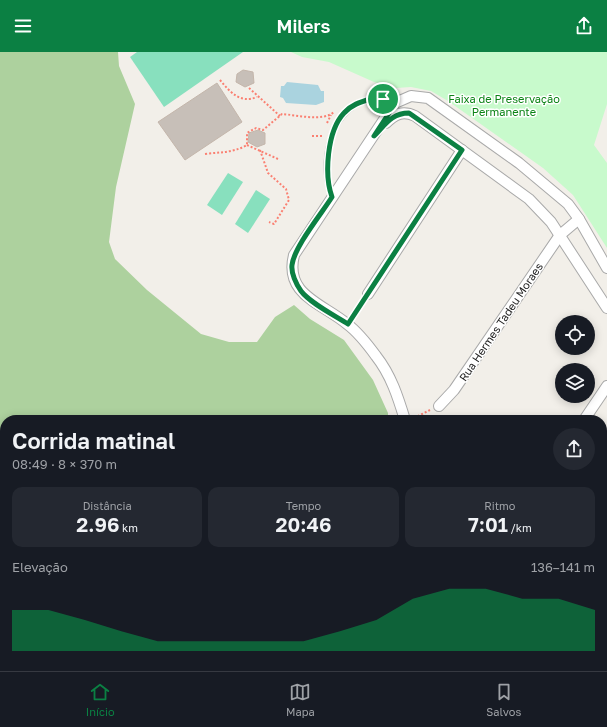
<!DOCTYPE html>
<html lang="pt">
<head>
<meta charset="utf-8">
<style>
	:root { --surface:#171b24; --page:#242831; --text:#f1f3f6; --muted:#9ea1a6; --line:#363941; --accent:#0b8043 }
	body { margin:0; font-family:"Golos Text",sans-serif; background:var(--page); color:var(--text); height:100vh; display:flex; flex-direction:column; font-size:15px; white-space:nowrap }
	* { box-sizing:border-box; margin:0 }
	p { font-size:13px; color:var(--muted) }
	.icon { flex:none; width:22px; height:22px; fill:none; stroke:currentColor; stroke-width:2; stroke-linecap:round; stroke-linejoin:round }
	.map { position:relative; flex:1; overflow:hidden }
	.details { position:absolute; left:0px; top:363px; width:607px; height:256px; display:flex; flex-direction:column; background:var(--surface); border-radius:16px 16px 0 0; box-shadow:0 2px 10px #0003 }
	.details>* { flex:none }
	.tools { position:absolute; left:555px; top:263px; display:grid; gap:8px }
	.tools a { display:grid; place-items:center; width:40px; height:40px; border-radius:50%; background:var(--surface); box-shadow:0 2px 10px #0003; font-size:20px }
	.pin { position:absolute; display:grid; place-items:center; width:34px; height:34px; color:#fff; margin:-17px; border:2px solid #fff; border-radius:50%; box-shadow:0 1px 4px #0007 }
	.round { display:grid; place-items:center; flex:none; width:42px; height:42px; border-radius:21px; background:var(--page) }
	.summary { display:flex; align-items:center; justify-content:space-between; height:68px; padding:0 12px }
	h1 { font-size:22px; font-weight:600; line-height:30px }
	.stats { display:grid; grid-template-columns:repeat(3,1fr); gap:6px; height:68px; padding:4px 12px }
	.stats div { display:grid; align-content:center; border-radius:10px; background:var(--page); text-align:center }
	.stats b { font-size:20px; font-weight:600 }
	.stats small { font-size:11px; font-weight:400 }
	.stats p { font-size:11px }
	.chart { height:112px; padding:8px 12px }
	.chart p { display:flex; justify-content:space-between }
	.chart svg { width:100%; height:72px; margin-top:4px; fill:var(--accent); opacity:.7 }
	header { display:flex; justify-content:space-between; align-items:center; height:52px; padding:0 12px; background:var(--accent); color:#fff; font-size:18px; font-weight:600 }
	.dock { display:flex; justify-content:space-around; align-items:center; height:56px; border-top:1px solid var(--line); background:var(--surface); font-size:11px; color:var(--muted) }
	.dock a { display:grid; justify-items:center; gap:2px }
	.dock .current { color:var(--accent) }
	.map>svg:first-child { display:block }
	.forest { fill:#add19e }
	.park { fill:#c8facc }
	.pitch { fill:#88e0be }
	.water { fill:#aad3df }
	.building { fill:#c7bfb8; stroke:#c4b6ab }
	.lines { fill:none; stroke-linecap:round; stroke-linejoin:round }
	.service-casing { stroke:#a9a9a9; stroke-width:6 }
	.minor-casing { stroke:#a9a9a9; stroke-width:12 }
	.path { stroke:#fa8072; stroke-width:2; stroke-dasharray:2 2; stroke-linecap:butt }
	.service { stroke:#fff; stroke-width:5 }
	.minor { stroke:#fff; stroke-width:10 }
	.route-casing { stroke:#fff; stroke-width:8 }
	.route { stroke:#0b8043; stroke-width:5 }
	.labels { text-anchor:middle; stroke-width:3; stroke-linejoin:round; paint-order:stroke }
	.park-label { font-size:11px; fill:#0c8416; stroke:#fff }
	.street-label { font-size:11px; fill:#222; stroke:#fff }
</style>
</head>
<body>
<header><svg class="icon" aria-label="menu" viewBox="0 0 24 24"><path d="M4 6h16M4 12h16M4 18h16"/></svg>Milers<svg class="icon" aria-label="share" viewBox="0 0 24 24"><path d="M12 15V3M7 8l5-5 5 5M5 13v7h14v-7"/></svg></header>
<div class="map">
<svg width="607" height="619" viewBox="0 0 607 619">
	<rect width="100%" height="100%" fill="#f2efe9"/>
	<polygon class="forest" points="0,0 118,0 119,14 135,52 116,135 109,190 115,207 147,238 201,282 229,290 257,290 275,265 294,253 310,267 344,288 373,328 388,361 388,368 5,368 5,614 15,614 15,619 0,619"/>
	<polygon class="park" points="291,0 607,0 607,52 594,93 607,111 607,196 573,143 543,116 448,49 431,39 411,35 396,36 374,30 329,10 302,5"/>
	<g class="pitch">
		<polygon points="137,0 243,0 164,55 130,5"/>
		<polygon points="228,121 243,130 222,163 207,153"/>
		<polygon points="256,138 270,147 248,181 235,172"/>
	</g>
	<polygon class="water" points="287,30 318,33 321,39 324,39 324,50 316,53 286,51 283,46 280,45 281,34 284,34"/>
	<g class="building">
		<polygon points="243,18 253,20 254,31 245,35 236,30 237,22"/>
		<polygon points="217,31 242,70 185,108 158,70"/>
		<polygon points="258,78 265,81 265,92 257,95 248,90 249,81"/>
	</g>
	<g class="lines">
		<defs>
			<path id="service" d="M332 145C319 113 329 60 365 49 376 46 386 47 395 51"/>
			<g id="minor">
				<path d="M386 71C395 62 403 58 415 64L529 147 551 170 607 256"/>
				<polyline points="368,242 462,98"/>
				<polyline points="439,354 454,338 560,183 579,167"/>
				<path d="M405 368C398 345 391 323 376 304 368 293 358 280 347 272 322 251 284 243 294 203L395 51 411 44 428 46 519 111 568 152 579 167 607 216"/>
				<polyline points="584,368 607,334"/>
				<polyline points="602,540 607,543"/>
				<polyline points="81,614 89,619"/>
				<polyline points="293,614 301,619"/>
				<polyline points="501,614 509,619"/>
				<polyline points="29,619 30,614"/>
			</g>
		</defs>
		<use href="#service" class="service-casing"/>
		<use href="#minor" class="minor-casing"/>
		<g class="path">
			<path d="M220 28C230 40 240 52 257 45"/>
			<polyline points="249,36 280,64"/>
			<polyline points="327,71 331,63"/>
			<polyline points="312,84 323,84"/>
			<polyline points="247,93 278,107"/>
			<polyline points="260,98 268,121 286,137 289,148 274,172 269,170"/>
			<path d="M205 102C220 100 233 101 247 93V81L256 76 263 78 282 62C297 63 323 70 334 60"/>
			<polyline points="353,265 363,250"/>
			<polyline points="414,366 430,358"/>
		</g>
		<use href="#service" class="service"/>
		<use href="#minor" class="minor"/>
	</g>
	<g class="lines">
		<defs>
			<path id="route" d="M371 47H383L395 52 374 84C385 73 392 61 409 61L462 98 348 272C334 263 310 251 301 239 296 232 291 221 292 213 294 195 322 161 332 145 324 123 327 79 344 61 351 53 360 50 371 47Z"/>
		</defs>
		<use href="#route" class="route-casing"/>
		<use href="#route" class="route"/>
	</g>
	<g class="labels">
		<g class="park-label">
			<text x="504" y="51">Faixa de Preservação<tspan x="504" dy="13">Permanente</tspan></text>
		</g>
		<g class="street-label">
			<text transform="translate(501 270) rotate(-56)" y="4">Rua Hermes Tadeu Moraes</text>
		</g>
	</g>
</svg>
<div class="tools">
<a><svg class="icon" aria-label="locate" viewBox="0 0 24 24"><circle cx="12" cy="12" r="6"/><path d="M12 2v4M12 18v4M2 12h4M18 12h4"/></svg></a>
<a><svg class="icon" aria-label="layers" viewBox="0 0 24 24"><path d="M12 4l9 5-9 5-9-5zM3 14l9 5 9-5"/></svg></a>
</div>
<div class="pin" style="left:383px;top:47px;background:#1e9e55"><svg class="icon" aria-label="arrive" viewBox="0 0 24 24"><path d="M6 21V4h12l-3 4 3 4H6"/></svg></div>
<section class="details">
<div class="summary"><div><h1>Corrida matinal</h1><p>08:49 · 8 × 370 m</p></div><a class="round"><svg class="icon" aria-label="share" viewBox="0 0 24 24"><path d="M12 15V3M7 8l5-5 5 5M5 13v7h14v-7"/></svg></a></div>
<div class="stats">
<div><p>Distância</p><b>2.96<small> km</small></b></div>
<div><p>Tempo</p><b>20:46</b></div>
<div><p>Ritmo</p><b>7:01<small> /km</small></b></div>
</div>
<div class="chart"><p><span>Elevação</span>136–141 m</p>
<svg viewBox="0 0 160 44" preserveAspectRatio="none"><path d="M0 44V19L10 19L20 25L30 32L40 38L50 38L60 38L70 38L80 38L90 32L100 25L110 12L120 6L130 6L140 12L150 12L160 19V44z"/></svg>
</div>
</section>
</div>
<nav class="dock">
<a class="current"><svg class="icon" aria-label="home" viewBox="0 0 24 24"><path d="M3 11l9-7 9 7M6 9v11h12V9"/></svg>Início</a>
<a><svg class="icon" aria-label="map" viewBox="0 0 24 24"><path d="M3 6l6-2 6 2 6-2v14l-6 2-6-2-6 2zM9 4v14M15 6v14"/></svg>Mapa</a>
<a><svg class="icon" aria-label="saved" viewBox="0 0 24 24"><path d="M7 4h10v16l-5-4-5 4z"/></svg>Salvos</a>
</nav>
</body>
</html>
